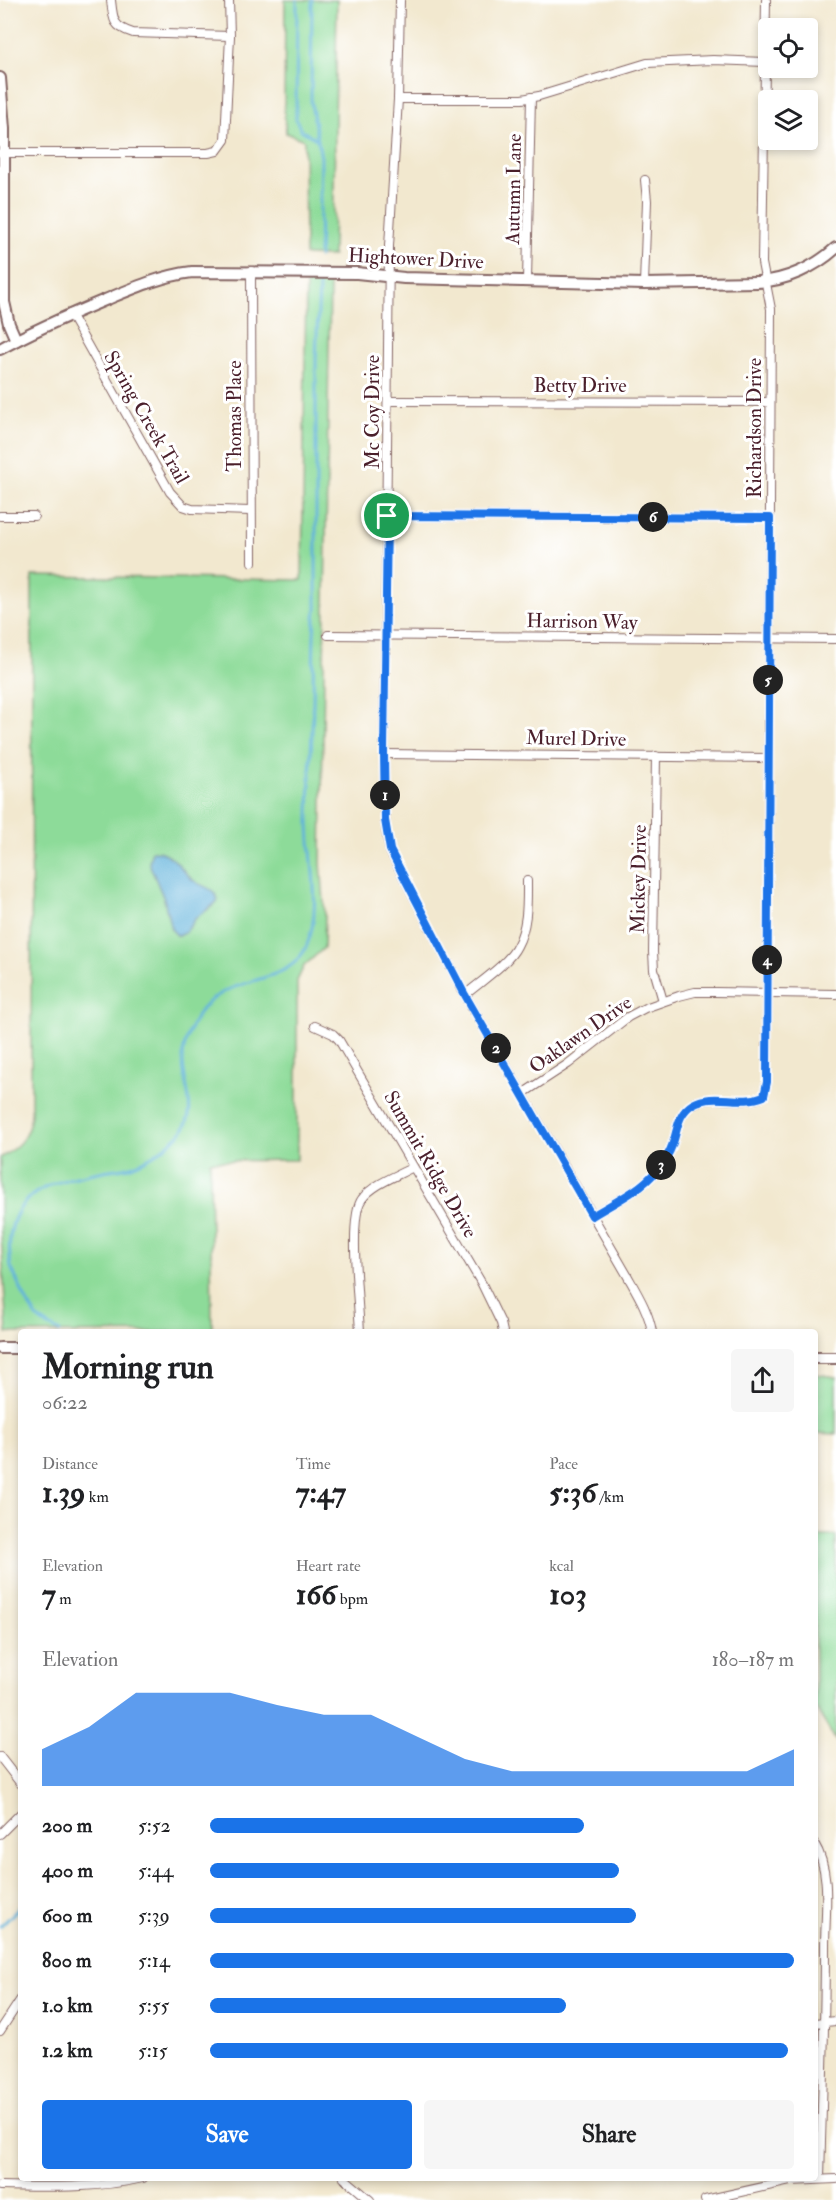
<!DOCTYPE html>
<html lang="en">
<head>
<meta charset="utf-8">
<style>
	:root { --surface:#fff; --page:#f6f6f6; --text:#202124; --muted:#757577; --accent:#1a73e8 }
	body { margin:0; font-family:"IM FELL Double Pica",serif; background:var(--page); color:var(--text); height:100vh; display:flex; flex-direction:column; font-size:22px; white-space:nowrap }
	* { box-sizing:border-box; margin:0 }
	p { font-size:20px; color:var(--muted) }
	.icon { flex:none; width:33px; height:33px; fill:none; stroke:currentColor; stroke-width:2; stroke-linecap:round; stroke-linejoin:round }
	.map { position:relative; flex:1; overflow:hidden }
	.drawer { position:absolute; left:18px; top:1329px; width:800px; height:852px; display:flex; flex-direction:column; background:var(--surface); border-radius:6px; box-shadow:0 3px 9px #0003 }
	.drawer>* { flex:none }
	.fabs { position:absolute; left:758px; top:18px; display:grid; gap:12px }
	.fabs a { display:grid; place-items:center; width:60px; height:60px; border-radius:6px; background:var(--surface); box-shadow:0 3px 9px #0003; font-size:30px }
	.pin { position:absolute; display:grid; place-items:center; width:51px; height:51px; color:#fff; margin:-26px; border:3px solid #fff; border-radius:50%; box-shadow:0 2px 6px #0007 }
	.km { position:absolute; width:30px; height:30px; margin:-15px; border-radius:50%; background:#222; color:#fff; font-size:16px; line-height:30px; text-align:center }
	.round { display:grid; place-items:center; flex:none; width:63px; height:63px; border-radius:6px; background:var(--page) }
	.head { display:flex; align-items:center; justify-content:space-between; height:102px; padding:0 24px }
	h1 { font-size:33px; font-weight:800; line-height:45px }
	.figures { display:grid; grid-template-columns:repeat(3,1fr); gap:9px; height:102px; padding:6px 24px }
	.figures div { display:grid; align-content:center }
	.figures b { font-size:30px; font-weight:800 }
	.figures small { font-size:16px; font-weight:400 }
	.figures p { font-size:16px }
	.chart { height:168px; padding:12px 24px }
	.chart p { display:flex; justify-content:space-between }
	.chart svg { width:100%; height:108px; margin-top:6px; fill:var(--accent); opacity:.7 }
	.primary-button { display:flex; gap:12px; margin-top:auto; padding:12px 24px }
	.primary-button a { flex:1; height:69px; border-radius:6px; background:var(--accent); color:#fff; font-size:24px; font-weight:800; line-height:69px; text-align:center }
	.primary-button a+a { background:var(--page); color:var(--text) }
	ul { padding:0 24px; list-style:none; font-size:20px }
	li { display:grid; grid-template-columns:96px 72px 1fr; align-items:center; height:45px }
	li i { height:15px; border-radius:8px; background:var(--accent) }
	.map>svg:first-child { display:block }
	.green { fill:#8ddb99; stroke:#6c7d62; stroke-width:1.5 }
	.water { fill:#60b2db; stroke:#556883; stroke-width:1.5 }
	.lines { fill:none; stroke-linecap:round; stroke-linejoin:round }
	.stream { stroke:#60b2db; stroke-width:3 }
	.street-casing { stroke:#856564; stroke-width:10 }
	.secondary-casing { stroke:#856564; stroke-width:14 }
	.street { stroke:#fff; stroke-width:8 }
	.secondary { stroke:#fff; stroke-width:10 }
	.route-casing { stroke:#fff; stroke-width:12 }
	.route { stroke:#1a73e8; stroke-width:8 }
	.labels { text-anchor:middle; stroke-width:6; stroke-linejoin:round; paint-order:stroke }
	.street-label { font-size:20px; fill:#4a1f2b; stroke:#fff }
</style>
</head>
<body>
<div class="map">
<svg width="836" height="2200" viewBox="0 0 836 2200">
	<rect width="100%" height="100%" fill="#fff"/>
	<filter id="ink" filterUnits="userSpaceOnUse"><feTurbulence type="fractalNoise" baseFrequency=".0167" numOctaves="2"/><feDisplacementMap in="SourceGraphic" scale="12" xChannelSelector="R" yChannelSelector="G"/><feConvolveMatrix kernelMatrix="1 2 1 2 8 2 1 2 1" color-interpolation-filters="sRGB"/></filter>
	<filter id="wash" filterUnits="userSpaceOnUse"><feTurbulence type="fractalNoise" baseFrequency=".008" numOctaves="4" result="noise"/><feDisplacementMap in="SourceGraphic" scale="24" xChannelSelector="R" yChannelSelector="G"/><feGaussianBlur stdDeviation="1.35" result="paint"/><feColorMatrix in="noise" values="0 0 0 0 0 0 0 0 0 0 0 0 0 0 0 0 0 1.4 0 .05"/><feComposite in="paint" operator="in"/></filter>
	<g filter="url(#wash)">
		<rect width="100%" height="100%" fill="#f2e8cf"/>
		<g class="green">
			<polygon points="285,0 337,0 333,256 305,255 304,140 286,133 284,113"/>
			<path d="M306 282H330L321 863 325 915 324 948 304 966 297 981V1160L210 1161 212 1332 7 1333 0 1218V1158C19 1146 28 1138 31 1115L32 576 302 580Z"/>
			<polygon points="814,1374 836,1377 836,1434 815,1433"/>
			<polygon points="814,1536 836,1536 836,1741 815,1707"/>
		</g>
		<path class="water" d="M152 851C153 851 161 851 161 852 175 856 183 872 193 880 203 888 215 887 218 900 211 910 202 911 195 919 188 928 190 930 178 936L171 929 164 899 149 863Z"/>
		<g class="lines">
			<g class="stream">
				<polyline points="297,0 296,120 301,130 318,140"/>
				<polyline points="312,0 311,103 321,158 319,257"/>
				<path d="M60 1332C54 1328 46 1325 40 1320 28 1309 18 1282 11 1267 0 1192 49 1182 104 1171 113 1169 123 1169 131 1166 149 1160 165 1148 178 1136 202 1112 181 1084 183 1056 184 1043 190 1027 197 1016 226 970 289 990 307 945 322 908 310 863 309 824 309 784 312 743 313 703 314 671 312 641 316 609V360L319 286"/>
				<polyline points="0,1927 21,1906"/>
			</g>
		</g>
	</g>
	<g filter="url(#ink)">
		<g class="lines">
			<defs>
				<g id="street">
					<path d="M111 0C113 20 113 27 133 33L230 36"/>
					<path d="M400 0 398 99 389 246 384 754C385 786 382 819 390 851L465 995 627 1275C637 1293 649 1312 652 1332"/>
					<polyline points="398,99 522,99 539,96 647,63 713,60 765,62"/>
					<polyline points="1,153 208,153 217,151 225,140 230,36 229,0"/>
					<polyline points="251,271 252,562"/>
					<polyline points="527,281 531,97"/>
					<polyline points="644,284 647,201 645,180"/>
					<polyline points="70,314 170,492 183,506 192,509 250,511"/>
					<polyline points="389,401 770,402"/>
					<polyline points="0,516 34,516"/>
					<polyline points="387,516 770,518"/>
					<polyline points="328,635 836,639"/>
					<polyline points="384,754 768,758"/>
					<polyline points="656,756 653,952 654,970 663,1001"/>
					<path d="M465 995C480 982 509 963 517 946 528 926 527 902 527 881"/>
					<polyline points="315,1026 333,1034 339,1040 482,1284 501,1323 503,1332"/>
					<polyline points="522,1094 568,1064 628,1017 645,1008 679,996 695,992 716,992 836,994"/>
					<path d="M592 1216C613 1203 641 1190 656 1171 662 1164 668 1157 671 1148 678 1133 676 1114 693 1104 714 1092 740 1107 764 1096L767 1082 771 309 762 263 766 0"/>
					<path d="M360 1332C359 1306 348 1217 362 1199 373 1184 397 1176 413 1167"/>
					<polyline points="0,1757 21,1784"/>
					<polyline points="0,1834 21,1813"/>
					<path d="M814 1843C832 1872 825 1913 825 1946 825 2024 822 2101 820 2178"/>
					<polyline points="814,2023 836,2021"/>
					<polyline points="0,2031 21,1999"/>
					<polyline points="344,2178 370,2200"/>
					<path d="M0 2186C48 2187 96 2189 143 2178"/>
					<polyline points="705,2200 790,2181 836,2179"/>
				</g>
				<g id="secondary">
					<polyline points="0,78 4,129 4,302 9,324 16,340"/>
					<path d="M0 349C34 330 69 315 105 300 134 288 161 276 192 272L357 273 404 278 644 284 757 282C786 281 815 267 836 248"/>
					<polyline points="0,1348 21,1348"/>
					<polyline points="814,1358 836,1358"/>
				</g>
			</defs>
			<use href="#street" class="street-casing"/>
			<use href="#secondary" class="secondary-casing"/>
			<use href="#street" class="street"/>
			<use href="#secondary" class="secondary"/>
		</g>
	</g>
	<g class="lines" filter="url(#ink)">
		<defs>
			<path id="route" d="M387 516 770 518 767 1082 764 1096C740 1106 714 1092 693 1104 676 1114 678 1133 671 1148 668 1157 661 1164 656 1171 641 1190 613 1203 592 1216L465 995 390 850 385 820 384 754Z"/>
		</defs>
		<use href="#route" class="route-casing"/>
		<use href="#route" class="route"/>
	</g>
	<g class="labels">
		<g class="street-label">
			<text transform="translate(513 189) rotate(-89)" y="7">Autumn Lane</text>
			<text transform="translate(416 258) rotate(3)" y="7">Hightower Drive</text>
			<text x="580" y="392">Betty Drive</text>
			<text transform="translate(372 412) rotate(-90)" y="7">Mc Coy Drive</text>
			<text transform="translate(234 416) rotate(-90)" y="7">Thomas Place</text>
			<text transform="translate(147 417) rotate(60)" y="7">Spring Creek Trail</text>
			<text transform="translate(754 428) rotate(-90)" y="7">Richardson Drive</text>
			<text transform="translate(582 621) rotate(1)" y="7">Harrison Way</text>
			<text transform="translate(576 738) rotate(1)" y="7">Murel Drive</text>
			<text transform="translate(638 879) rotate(-89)" y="7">Mickey Drive</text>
			<text transform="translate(580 1034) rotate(-35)" y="7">Oaklawn Drive</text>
			<text transform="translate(431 1164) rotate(60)" y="7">Summit Ridge Drive</text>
		</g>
	</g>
</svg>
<div class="fabs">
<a><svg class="icon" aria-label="locate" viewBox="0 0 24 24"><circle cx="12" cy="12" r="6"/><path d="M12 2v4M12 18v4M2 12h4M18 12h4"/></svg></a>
<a><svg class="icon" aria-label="layers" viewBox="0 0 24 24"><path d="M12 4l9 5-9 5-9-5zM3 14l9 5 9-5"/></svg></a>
</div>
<div class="pin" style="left:387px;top:516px;background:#1e9e55"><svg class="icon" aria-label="arrive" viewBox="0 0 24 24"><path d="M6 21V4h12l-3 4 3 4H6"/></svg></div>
<b class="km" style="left:385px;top:795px">1</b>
<b class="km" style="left:496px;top:1048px">2</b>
<b class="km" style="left:661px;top:1165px">3</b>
<b class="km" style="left:767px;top:960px">4</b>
<b class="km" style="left:768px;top:680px">5</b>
<b class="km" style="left:653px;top:517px">6</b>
<section class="drawer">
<div class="head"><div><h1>Morning run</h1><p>06:22</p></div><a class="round"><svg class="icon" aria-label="share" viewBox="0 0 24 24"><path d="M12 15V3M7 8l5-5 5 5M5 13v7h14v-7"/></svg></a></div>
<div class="figures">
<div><p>Distance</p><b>1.39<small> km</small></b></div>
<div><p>Time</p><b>7:47</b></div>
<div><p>Pace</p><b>5:36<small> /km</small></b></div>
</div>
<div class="figures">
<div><p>Elevation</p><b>7<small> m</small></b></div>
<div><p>Heart rate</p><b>166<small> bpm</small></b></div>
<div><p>kcal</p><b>103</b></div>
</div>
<div class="chart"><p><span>Elevation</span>180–187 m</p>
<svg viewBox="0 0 160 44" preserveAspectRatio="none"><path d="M0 44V29L10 20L20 6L30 6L40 6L50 11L60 15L70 15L80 24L90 33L100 38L110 38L120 38L130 38L140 38L150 38L160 29V44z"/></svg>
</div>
<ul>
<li><b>200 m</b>5:52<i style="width:64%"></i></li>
<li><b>400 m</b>5:44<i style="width:70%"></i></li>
<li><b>600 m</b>5:39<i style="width:73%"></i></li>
<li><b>800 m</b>5:14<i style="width:100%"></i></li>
<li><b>1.0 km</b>5:55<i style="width:61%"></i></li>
<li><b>1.2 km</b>5:15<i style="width:99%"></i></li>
</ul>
<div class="primary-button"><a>Save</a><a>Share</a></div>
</section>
</div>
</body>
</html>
